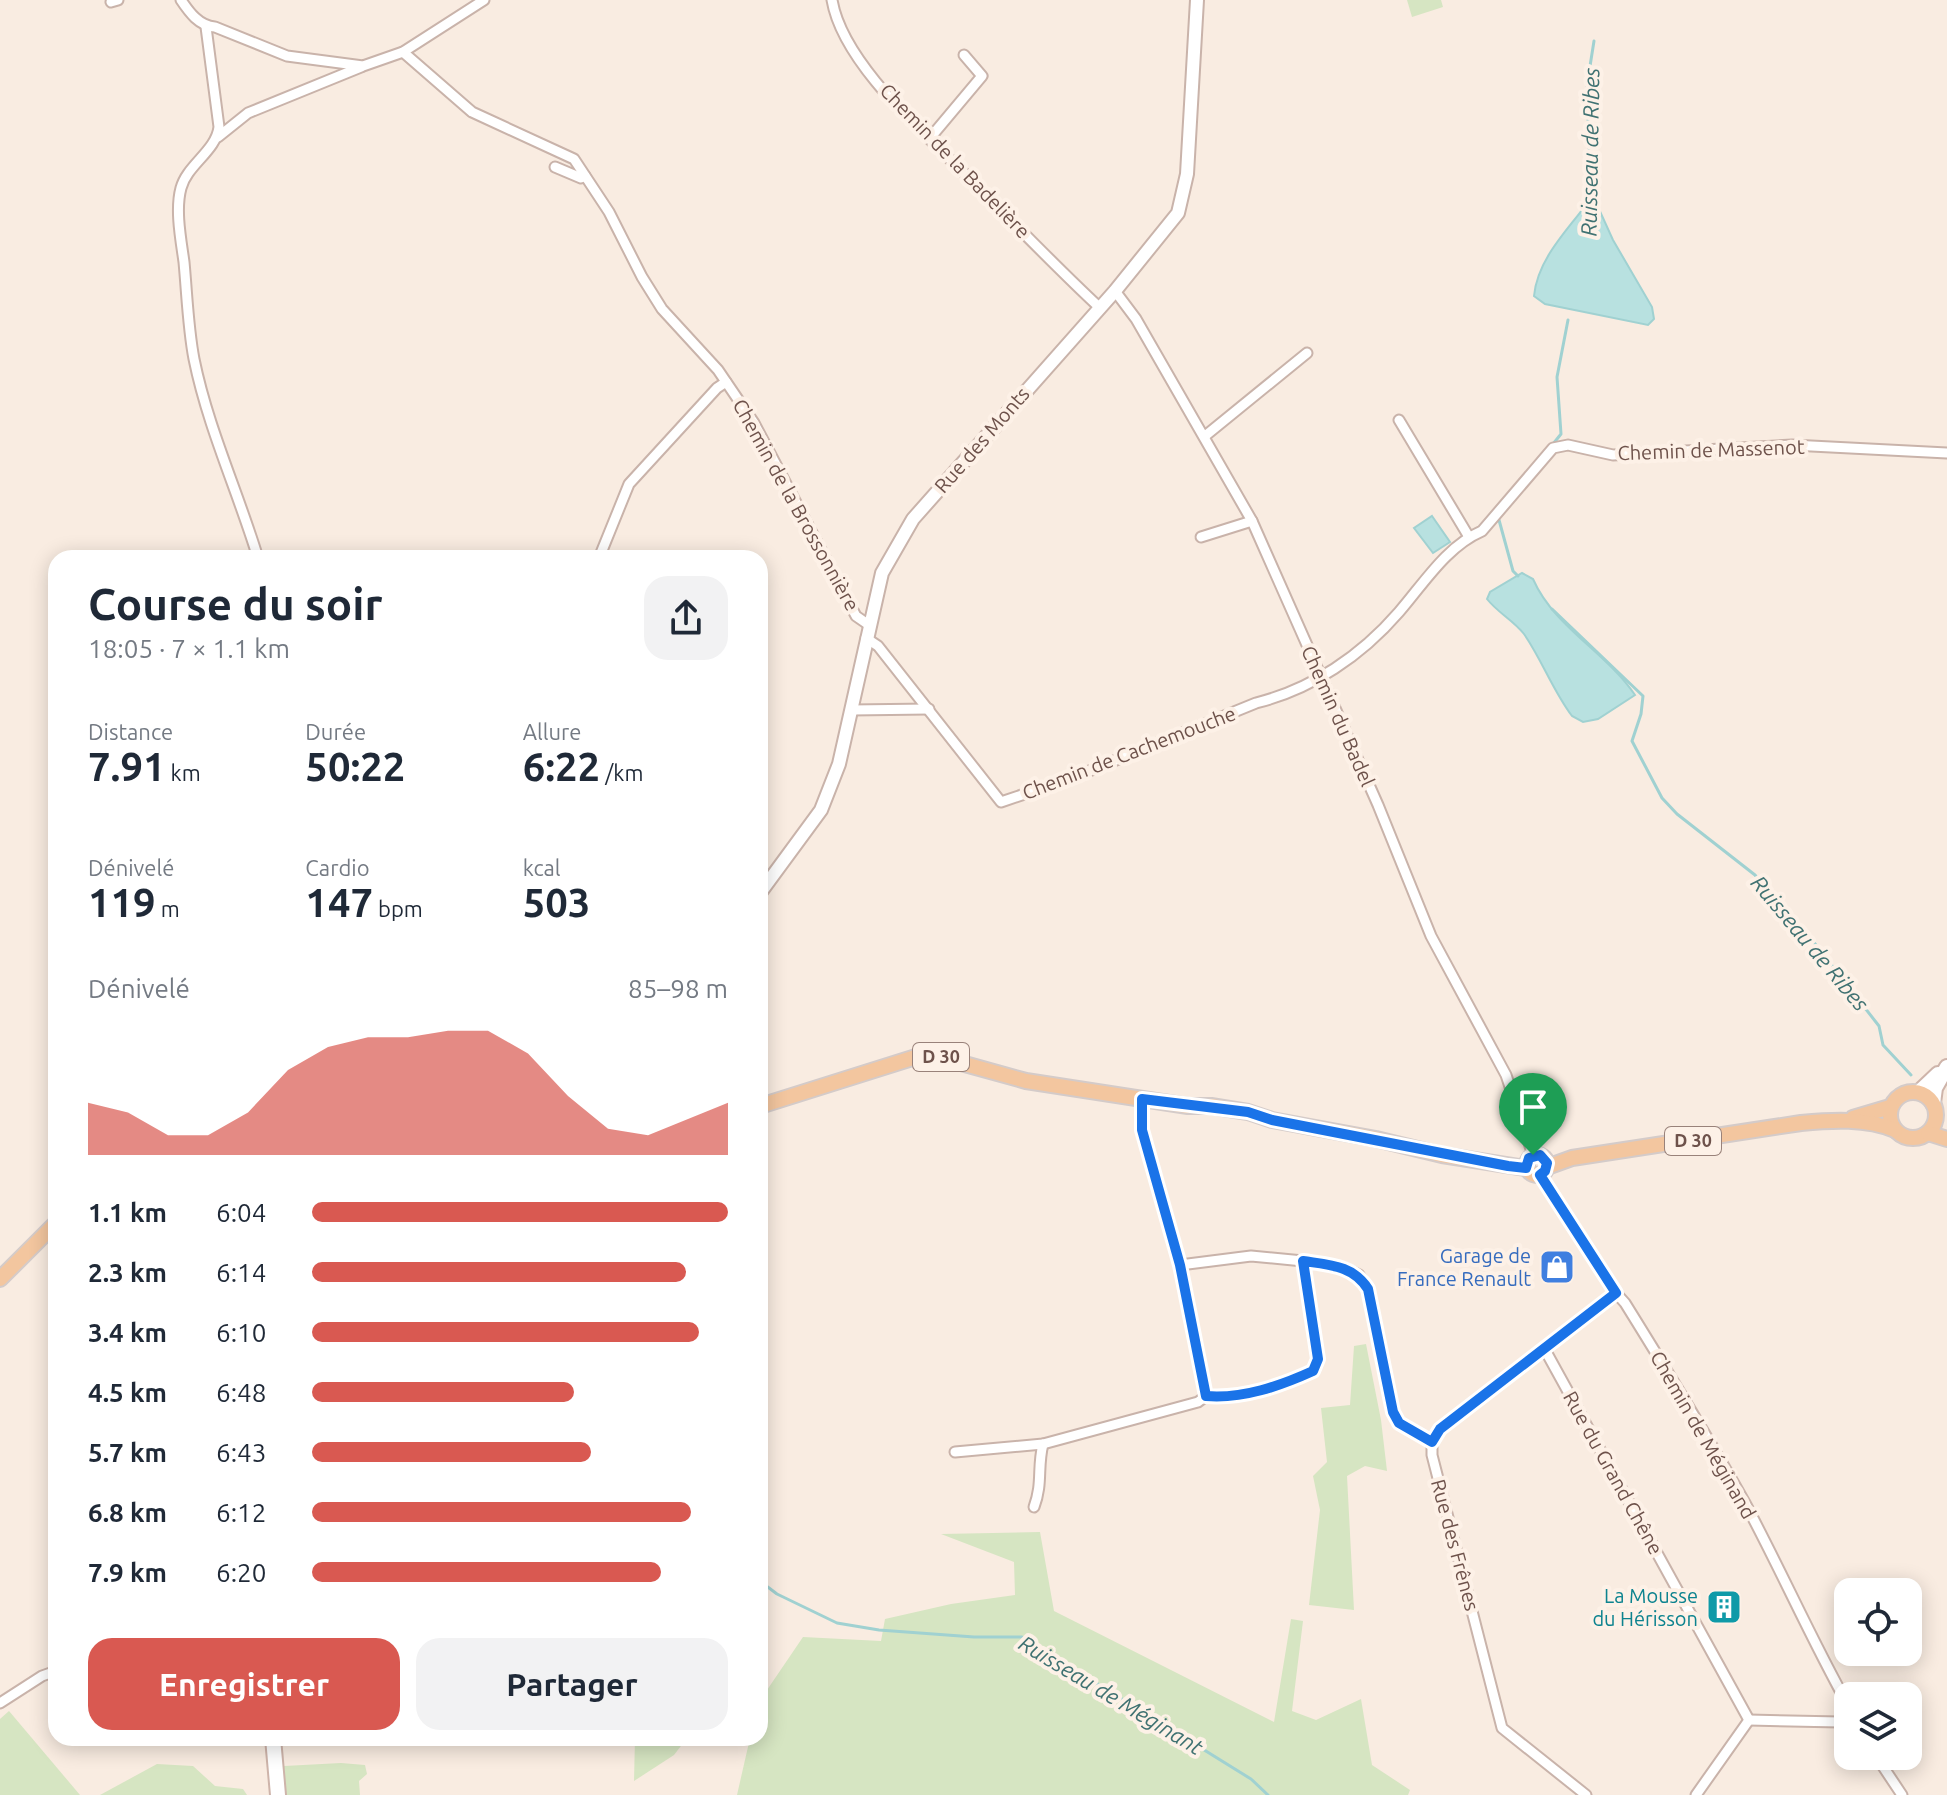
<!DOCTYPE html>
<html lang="fr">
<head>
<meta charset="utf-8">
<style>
	:root { --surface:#fff; --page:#f2f2f3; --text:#1f2937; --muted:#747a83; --accent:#d95951 }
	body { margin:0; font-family:Ubuntu,sans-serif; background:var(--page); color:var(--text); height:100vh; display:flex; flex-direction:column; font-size:30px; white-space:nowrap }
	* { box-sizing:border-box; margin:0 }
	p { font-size:26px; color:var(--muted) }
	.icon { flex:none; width:44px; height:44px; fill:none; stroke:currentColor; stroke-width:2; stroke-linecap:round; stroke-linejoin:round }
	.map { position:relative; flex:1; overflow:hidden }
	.details { position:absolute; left:48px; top:550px; width:720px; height:1196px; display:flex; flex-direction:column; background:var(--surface); border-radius:24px; box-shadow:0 4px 20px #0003 }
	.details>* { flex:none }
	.controls { position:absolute; left:1834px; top:1578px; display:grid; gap:16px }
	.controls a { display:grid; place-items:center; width:88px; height:88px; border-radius:16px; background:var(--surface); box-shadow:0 4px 20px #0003; font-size:40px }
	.pin { position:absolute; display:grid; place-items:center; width:68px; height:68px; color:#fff; margin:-82px -34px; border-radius:50% 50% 50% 0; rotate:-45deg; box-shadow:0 0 8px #0007 }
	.pin .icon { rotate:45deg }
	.round { display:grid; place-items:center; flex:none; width:84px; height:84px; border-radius:24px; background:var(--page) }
	.head { display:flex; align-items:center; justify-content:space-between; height:136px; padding:0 40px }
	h1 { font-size:44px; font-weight:700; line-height:60px }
	.figures { display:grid; grid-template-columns:repeat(3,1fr); gap:12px; height:136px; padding:8px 40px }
	.figures div { display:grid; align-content:center }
	.figures b { font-size:40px; font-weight:700 }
	.figures small { font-size:22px; font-weight:400 }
	.figures p { font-size:22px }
	.chart { height:224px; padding:16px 40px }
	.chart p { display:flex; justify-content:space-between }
	.chart svg { width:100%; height:144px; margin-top:8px; fill:var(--accent); opacity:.7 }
	.primary-button { display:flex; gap:16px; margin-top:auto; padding:16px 40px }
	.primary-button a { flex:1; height:92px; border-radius:24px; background:var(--accent); color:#fff; font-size:32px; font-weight:700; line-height:92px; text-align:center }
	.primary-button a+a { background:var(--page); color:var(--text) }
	ul { padding:0 40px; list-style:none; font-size:26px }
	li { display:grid; grid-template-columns:128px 96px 1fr; align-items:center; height:60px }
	li i { height:20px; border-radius:10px; background:var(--accent) }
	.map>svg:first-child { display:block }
	.green { fill:#d6e5c2 }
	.water { fill:#b8e1e0; stroke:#a0d1d1; stroke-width:2 }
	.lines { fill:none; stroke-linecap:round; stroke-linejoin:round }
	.stream { stroke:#a0d1d1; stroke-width:3 }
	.minor-casing { stroke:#c9b3aa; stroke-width:13 }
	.tertiary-casing { stroke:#c9b3aa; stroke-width:16 }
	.secondary-casing { stroke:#ceb4aa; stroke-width:18 }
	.primary-casing { stroke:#d4cbc9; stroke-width:18 }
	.minor { stroke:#fff; stroke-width:9 }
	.tertiary { stroke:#fff; stroke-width:12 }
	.secondary { stroke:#fff; stroke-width:14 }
	.primary { stroke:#f3c69f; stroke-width:14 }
	.route-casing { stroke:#fff; stroke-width:16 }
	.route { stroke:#1a73e8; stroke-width:10 }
	.labels { text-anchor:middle; stroke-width:8; stroke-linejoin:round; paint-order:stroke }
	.shield { fill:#fdf1e7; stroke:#99827a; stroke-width:2 }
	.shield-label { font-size:18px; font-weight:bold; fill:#6e524b }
	.street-label { font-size:20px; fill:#6e524b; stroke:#fdf1e7 }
	.shop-label { font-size:20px; fill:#366cbe; stroke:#fdf1e7; text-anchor:end }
	.culture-label { font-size:20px; fill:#0d838f; stroke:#fdf1e7; text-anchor:end }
	.water-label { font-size:22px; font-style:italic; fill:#407272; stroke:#fdf1e7 }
</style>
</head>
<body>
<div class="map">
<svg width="1947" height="1795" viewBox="0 0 1947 1795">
	<rect width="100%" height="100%" fill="#f9ece1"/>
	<g class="green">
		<polygon points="1407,0 1441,0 1443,7 1412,17"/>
		<polygon points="1366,1344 1381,1420 1387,1471 1365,1466 1347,1476 1354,1610 1309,1605 1320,1510 1313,1476 1327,1462 1321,1408 1350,1405 1354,1346"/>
		<polygon points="1040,1532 1054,1611 1274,1722 1291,1619 1303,1621 1292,1711 1316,1720 1361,1699 1372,1765 1410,1790 1408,1795 737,1795 750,1738 760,1738 760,1709 767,1690 803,1637 881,1641 885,1619 951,1604 1015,1595 1014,1562 941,1534"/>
		<polygon points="9,1711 80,1795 0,1795 0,1719"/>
		<polygon points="635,1738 687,1738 674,1755 634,1781"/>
		<polygon points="341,1763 365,1765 367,1774 359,1781 360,1795 286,1795 284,1766"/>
		<polygon points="157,1764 193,1766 215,1786 243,1789 247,1795 100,1795"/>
	</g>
	<g class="water">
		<path d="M1591 207 1599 209 1613 240 1652 307 1654 319 1648 325 1545 304 1534 296C1537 263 1562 235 1583 209Z"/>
		<polygon points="1432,516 1450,542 1433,553 1414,528"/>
		<path d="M1522 573 1533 579C1554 627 1606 652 1635 695L1598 719 1583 722 1572 716C1553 691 1542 660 1524 634 1513 620 1498 613 1487 599L1490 592Z"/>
	</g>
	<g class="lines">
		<g class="stream">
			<polyline points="1591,209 1587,85 1594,41"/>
			<polyline points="1553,444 1561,434 1557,377 1568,320"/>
			<polyline points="1499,520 1513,571 1518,576"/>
			<polyline points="1552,609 1643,696 1641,714 1632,741 1662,798 1677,814 1755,875 1787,917 1812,940 1879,1026 1883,1045 1911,1075"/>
			<polyline points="760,1581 777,1594 837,1623 879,1630 974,1637 1022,1637 1251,1779 1268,1795"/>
		</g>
		<defs>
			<g id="minor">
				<path d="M181 0C189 12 199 26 215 27L287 56 363 66 403 52 484 0"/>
				<path d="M832 0C843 65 928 136 973 182 1015 224 1056 267 1099 307"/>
				<polyline points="111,2 118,0"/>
				<path d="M206 27 219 127C216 151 187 165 181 188 175 210 181 240 184 262 187 294 188 328 194 359 208 428 238 492 258 558"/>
				<polyline points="403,52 472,112 574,159 609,212 642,277 662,309 718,370 754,423 856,616 869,625"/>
				<polyline points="218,137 248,113 361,67"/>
				<polyline points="930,138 982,76 964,55"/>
				<polyline points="555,167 581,178 585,176"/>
				<polyline points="1115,291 1136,319 1252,521 1378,805 1431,936 1506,1075 1533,1155"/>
				<polyline points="1399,420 1469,537"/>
				<polyline points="1205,436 1307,353"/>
				<polyline points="1201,537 1252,521"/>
				<polyline points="599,558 629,484 717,388 726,382"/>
				<path d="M866 638 878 646 1001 802 1072 778 1256 703C1312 689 1361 656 1399 612 1424 583 1447 546 1482 531L1553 448 1568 445 1613 455 1792 445 1947 453"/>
				<polyline points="851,710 929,709"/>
				<polyline points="1142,1099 1142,1130 1180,1265 1206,1396"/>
				<path d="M1540 1175 1616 1293 1625 1303C1666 1369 1707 1435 1745 1503 1781 1570 1811 1639 1848 1705"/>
				<polyline points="1180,1265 1251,1256 1303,1261 1344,1268 1359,1275 1368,1289 1393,1412 1399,1423 1432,1442"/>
				<polyline points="1544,1348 1749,1720"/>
				<path d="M1206 1396C1243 1399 1280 1386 1313 1371L1318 1359 1303 1261"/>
				<polyline points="955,1452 1043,1444 1198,1402 1206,1396"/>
				<path d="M1034 1507C1043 1483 1037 1468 1043 1444"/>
				<polyline points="0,1703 42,1676 56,1671"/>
				<polyline points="1749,1720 1840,1722 1848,1717"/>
				<polyline points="1876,1756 1902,1795"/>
				<polyline points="1586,1795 1502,1728 1432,1455 1432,1442 1440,1429 1616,1293"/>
				<polyline points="1696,1795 1749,1720"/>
			</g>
			<polyline id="tertiary" points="760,893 821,810 839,764 882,573 913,519 1115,291 1178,213 1187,174 1197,0"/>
			<g id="secondary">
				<polyline points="1919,1092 1938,1074"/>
				<polyline points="1933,1103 1935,1088 1947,1067"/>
				<polyline points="273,1738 278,1795"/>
			</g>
			<g id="primary">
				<circle cx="1913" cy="1115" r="23"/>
				<polyline points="760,1106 922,1055 943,1058 1026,1081 1188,1106 1211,1106 1248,1112 1272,1120 1376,1139 1442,1155 1526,1168"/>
				<polyline points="1853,1118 1890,1107"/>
				<polyline points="1928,1133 1947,1139"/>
				<circle cx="1537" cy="1165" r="10"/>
				<path d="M1547 1167 1572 1158 1801 1123C1832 1120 1866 1118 1895 1130"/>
				<polyline points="0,1279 56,1223"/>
			</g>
		</defs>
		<use href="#minor" class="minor-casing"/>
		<use href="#tertiary" class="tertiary-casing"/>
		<use href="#secondary" class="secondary-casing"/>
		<use href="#primary" class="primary-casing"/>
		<use href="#minor" class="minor"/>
		<use href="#tertiary" class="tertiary"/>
		<use href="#secondary" class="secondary"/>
		<use href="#primary" class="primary"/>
	</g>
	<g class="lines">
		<defs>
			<path id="route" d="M1142 1099 1248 1112 1272 1120 1508 1166 1526 1168 1529 1158 1540 1155 1547 1163 1545 1171 1540 1175 1616 1293 1440 1429 1432 1442 1399 1423 1393 1412 1368 1289C1353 1265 1329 1265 1303 1261L1318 1359 1313 1371C1280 1386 1243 1399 1206 1396L1180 1265 1142 1130Z"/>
		</defs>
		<use href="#route" class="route-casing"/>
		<use href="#route" class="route"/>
	</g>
	<defs>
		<symbol id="shop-square" viewBox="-11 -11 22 22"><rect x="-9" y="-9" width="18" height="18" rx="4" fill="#3f7fe0" stroke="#fdf1e7"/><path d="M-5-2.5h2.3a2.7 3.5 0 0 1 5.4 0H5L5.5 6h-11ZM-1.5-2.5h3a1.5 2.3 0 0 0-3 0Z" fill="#fff"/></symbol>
		<symbol id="building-square" viewBox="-11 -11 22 22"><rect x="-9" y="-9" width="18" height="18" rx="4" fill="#0f9aa8" stroke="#fdf1e7"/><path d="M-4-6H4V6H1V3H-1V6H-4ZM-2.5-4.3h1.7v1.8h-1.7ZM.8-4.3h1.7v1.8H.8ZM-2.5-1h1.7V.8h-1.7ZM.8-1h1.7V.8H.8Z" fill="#fff"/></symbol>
	</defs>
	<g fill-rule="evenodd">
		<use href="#shop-square" x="1537" y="1247" width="40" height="40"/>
		<use href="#building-square" x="1704" y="1587" width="40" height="40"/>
	</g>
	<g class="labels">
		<g class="shield">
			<rect x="913" y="1043" width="56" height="28" rx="6"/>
			<rect x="1665" y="1127" width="56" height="28" rx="6"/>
		</g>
		<g class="shield-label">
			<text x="941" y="1063">D 30</text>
			<text x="1693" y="1147">D 30</text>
		</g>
		<g class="street-label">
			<text transform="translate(955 161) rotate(46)" y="7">Chemin de la Badelière</text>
			<text transform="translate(982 440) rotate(-49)" y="7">Rue des Monts</text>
			<text transform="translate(1711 450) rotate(-2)" y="7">Chemin de Massenot</text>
			<text transform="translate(796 505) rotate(61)" y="7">Chemin de la Brossonnière</text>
			<text transform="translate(1338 716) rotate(66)" y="7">Chemin du Badel</text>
			<text transform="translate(1129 753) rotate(-21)" y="7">Chemin de Cachemouche</text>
			<text transform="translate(1703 1435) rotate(60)" y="7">Chemin de Méginand</text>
			<text transform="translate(1613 1473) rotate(61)" y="7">Rue du Grand Chêne</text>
			<text transform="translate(1455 1545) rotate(75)" y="7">Rue des Frênes</text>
		</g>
		<g class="shop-label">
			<text x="1531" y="1263">Garage de<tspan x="1531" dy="23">France Renault</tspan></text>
		</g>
		<g class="culture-label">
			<text x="1698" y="1603">La Mousse<tspan x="1698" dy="23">du Hérisson</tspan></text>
		</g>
		<g class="water-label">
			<text transform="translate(1590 152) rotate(-89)" y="8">Ruisseau de Ribes</text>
			<text transform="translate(1810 943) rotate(50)" y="8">Ruisseau de Ribes</text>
			<text transform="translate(1111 1695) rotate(31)" y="8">Ruisseau de Méginant</text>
		</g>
	</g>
</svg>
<div class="controls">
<a><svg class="icon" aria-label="locate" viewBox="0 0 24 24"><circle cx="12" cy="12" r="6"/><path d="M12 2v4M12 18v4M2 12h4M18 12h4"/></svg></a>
<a><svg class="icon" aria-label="layers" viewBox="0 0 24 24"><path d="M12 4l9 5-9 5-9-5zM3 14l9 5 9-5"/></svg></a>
</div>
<div class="pin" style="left:1533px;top:1155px;background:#1e9e55"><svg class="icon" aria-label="arrive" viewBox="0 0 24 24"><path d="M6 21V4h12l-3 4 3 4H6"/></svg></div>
<section class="details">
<div class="head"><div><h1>Course du soir</h1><p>18:05 · 7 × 1.1 km</p></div><a class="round"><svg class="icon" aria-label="share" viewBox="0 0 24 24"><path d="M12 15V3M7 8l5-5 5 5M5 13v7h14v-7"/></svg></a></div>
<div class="figures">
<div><p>Distance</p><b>7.91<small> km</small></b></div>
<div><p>Durée</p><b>50:22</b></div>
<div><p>Allure</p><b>6:22<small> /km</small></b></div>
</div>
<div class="figures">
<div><p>Dénivelé</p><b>119<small> m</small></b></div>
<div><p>Cardio</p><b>147<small> bpm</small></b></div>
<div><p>kcal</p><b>503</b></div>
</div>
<div class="chart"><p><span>Dénivelé</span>85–98 m</p>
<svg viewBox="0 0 160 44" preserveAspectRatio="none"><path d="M0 44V28L10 31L20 38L30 38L40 31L50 18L60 11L70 8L80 8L90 6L100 6L110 13L120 26L130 36L140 38L150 33L160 28V44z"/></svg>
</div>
<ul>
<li><b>1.1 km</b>6:04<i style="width:100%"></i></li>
<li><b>2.3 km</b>6:14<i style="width:90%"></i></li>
<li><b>3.4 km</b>6:10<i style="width:93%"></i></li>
<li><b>4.5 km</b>6:48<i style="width:63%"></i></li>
<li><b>5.7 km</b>6:43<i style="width:67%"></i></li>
<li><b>6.8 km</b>6:12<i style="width:91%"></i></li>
<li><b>7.9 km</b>6:20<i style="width:84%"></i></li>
</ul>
<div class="primary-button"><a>Enregistrer</a><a>Partager</a></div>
</section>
</div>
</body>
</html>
